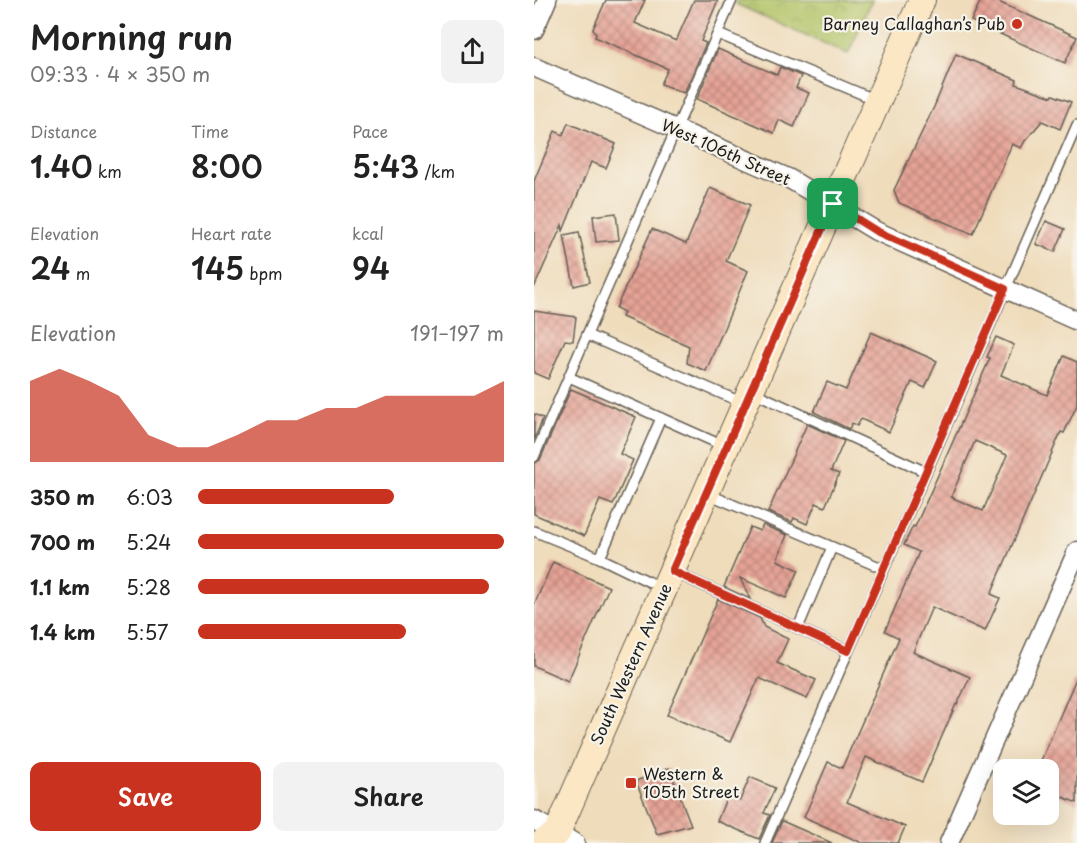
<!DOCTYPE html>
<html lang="en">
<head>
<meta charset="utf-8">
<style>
	:root { --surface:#fff; --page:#f2f2f2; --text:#222; --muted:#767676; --accent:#c8321e }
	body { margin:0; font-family:"Playpen Sans",sans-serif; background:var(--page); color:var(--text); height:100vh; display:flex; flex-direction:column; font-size:22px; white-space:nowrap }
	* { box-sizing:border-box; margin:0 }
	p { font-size:20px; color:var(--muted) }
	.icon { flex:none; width:33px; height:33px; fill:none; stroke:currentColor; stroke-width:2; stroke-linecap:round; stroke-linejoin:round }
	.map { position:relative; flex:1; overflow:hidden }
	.drawer { display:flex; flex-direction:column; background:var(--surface); width:534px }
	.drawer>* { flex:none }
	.controls { position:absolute; left:459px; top:759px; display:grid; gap:12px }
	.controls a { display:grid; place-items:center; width:66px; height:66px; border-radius:12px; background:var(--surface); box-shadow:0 6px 24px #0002; font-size:30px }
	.pin { position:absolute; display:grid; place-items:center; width:51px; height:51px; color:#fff; margin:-26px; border-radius:12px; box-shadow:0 3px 9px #0006 }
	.round { display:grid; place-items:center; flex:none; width:63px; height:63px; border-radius:12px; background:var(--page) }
	.summary { display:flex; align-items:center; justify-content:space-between; height:102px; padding:0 30px }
	h1 { font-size:33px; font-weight:600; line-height:45px }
	.figures { display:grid; grid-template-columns:repeat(3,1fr); gap:9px; height:102px; padding:6px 30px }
	.figures div { display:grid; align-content:center }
	.figures b { font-size:30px; font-weight:600 }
	.figures small { font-size:16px; font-weight:400 }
	.figures p { font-size:16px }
	.chart { height:168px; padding:12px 30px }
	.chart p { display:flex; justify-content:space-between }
	.chart svg { width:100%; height:108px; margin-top:6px; fill:var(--accent); opacity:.7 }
	.primary-button { display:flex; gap:12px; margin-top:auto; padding:12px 30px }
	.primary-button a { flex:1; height:69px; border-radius:12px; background:var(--accent); color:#fff; font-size:24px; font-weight:600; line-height:69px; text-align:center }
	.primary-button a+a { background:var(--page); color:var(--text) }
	ul { padding:0 30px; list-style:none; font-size:20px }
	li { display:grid; grid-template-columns:96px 72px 1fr; align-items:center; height:45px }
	li i { height:15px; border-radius:8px; background:var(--accent) }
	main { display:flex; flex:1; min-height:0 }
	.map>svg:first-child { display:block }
	.park { fill:url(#park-crowns); stroke:#677042; stroke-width:1.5 }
	.building { fill:url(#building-cross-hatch); fill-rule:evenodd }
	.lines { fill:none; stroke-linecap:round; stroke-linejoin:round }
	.lane-casing { stroke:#665f54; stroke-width:12 }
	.street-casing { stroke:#665f54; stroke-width:21 }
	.secondary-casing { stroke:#665f54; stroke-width:28 }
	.lane { stroke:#fff; stroke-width:9 }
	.street { stroke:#fff; stroke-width:18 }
	.secondary { stroke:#fbe7c3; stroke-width:26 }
	.route-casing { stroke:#fff; stroke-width:12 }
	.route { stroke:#c8321e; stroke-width:8 }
	.poi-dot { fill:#c8321e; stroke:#f7f3e8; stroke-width:2 }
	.labels { text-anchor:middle; stroke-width:4.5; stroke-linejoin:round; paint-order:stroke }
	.poi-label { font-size:16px; fill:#1c1c1c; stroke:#f7f3e8; text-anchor:end }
	.street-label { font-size:16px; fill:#1c1c1c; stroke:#f7f3e8 }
</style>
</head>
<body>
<main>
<section class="drawer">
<div class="summary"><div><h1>Morning run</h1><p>09:33 · 4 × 350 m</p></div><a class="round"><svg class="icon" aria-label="share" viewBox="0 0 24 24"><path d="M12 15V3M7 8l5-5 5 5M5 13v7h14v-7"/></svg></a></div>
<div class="figures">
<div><p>Distance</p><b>1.40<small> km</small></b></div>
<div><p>Time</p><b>8:00</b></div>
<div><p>Pace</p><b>5:43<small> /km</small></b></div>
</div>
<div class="figures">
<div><p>Elevation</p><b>24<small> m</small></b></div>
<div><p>Heart rate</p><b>145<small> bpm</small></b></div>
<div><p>kcal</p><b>94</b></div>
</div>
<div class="chart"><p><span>Elevation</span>191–197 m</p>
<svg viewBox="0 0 160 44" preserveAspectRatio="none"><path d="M0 44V11L10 6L20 11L30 17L40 33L50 38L60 38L70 33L80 27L90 27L100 22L110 22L120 17L130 17L140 17L150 17L160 11V44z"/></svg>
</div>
<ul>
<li><b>350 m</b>6:03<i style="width:64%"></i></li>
<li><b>700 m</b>5:24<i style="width:100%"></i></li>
<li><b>1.1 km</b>5:28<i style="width:95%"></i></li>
<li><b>1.4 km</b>5:57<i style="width:68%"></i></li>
</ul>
<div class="primary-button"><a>Save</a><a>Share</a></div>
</section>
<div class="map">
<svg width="543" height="843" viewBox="0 0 543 843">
	<defs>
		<pattern id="park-crowns" width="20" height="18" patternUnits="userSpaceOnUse" patternTransform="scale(1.5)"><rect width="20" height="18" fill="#b2c467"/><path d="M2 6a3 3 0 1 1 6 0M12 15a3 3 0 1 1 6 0" fill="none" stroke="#98a859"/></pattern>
		<pattern id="building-cross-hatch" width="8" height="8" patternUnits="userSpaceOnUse" patternTransform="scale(1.5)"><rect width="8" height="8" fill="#e6a396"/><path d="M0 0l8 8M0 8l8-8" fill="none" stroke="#ba847a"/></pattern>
	</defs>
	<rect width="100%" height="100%" fill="#f7f3e8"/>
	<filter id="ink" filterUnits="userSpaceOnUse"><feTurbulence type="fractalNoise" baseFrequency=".0167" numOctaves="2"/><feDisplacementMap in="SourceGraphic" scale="12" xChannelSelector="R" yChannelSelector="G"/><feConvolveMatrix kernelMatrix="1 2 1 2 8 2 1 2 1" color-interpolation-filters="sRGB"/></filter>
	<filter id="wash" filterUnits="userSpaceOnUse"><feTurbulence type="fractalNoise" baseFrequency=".008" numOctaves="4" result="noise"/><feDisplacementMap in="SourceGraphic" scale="24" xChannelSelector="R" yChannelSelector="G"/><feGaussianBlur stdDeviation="1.35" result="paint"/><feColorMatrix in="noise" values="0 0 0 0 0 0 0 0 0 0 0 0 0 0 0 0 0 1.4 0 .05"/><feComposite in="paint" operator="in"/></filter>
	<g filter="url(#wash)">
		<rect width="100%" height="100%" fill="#efdcbb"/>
		<polygon class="park" points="203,0 338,0 314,54 202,4"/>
		<g id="blocks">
			<g class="building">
				<polygon points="72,0 111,0 101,23 142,41 160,0 184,0 167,41 172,43 150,93 127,84 134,69 61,37 62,33 59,29"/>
				<polygon points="447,0 460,0 543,37 531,63 437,21"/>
				<polygon points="184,49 243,75 246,67 267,76 262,88 275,93 260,127 245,120 240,133 163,99"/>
				<polygon points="422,54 483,80 482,84 518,97 519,95 537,102 526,129 508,121 491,141 487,148 478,144 439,234 365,203 360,190 400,107"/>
				<polygon points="34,123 82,144 72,168 57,162 29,231 28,225 0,288 0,181 21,131 29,135"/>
				<polygon points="176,188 216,205 192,261 214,271 172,371 153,363 155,346 88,317 90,312 82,308 118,229 152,244"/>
				<polygon points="82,213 85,240 62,242 59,216"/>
				<polygon points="512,221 531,229 521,252 502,244"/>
				<polygon points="45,232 56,282 40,286 30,235"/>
				<polygon points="0,311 42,317 39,341 31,340 14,379 0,373"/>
				<polygon points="337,332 403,361 391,388 378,382 355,432 327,419 323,426 318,423 315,429 280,412 293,382 312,390"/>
				<path d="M462 337 480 345 467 375 513 395 530 356 543 362V405L530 433 527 432 457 594 466 598 451 631 398 607 379 652 436 677 423 705 422 704 388 782 332 757 313 802 371 827 364 843H328L270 817 294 762 308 768 365 638 351 631 385 552 370 545 379 526 381 527 456 358 453 357ZM441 441 473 455 449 511 417 497Z"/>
				<polygon points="37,389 102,417 86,454 99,460 79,505 66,500 50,536 0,514 0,464 6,460"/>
				<polygon points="0,414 9,418 0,440"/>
				<polygon points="273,424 310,441 297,471 305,474 291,507 282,503 273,524 260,518 258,522 234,512"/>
				<polygon points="229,525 253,535 243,560 265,570 252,598 206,578 216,599 190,587 216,527 226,531"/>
				<polygon points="19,562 75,587 34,681 0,666 0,605"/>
				<polygon points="184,599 226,618 230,627 254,639 243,663 282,680 273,699 225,678 196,742 133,715"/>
				<polygon points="543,676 543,803 514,791 514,770 503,770"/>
				<polygon points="135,768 157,825 123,834 102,781"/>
				<polygon points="216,777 241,788 230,813 236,815 225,839 183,821 194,794 206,800"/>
				<polygon points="248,821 298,843 238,843"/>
			</g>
		</g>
	</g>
	<g filter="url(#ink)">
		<use href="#blocks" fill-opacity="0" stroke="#665f54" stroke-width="1.5"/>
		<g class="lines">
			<defs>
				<g id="lane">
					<polyline points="184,34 342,100"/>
					<polyline points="53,335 209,403"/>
					<polyline points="35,377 192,447"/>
					<polyline points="217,391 392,472"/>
					<polyline points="0,457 198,0"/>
					<polyline points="174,494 350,569"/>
					<polyline points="0,531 66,558 128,588"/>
					<polyline points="66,558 127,418"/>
					<polyline points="140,572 314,651"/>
					<polyline points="264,628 298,547"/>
					<polyline points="231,843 543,125"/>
				</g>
				<g id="street">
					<polyline points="0,30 13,0"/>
					<polyline points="0,67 254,178 342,231 543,321"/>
					<polyline points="0,820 41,843"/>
					<polyline points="415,843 543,551"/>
				</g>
				<polyline id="secondary" points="8,843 23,833 388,0"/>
			</defs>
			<use href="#lane" class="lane-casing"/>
			<use href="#street" class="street-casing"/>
			<use href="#secondary" class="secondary-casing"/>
			<use href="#lane" class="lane"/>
			<use href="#street" class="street"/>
			<use href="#secondary" class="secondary"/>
		</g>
	</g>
	<g class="lines" filter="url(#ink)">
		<defs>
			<polygon id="route" points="299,204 342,231 471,289 314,651 138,571"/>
		</defs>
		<use href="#route" class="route-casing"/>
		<use href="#route" class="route"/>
	</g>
	<g class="poi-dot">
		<circle cx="483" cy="24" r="6"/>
		<rect x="91" y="777" width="12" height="12" rx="3"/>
	</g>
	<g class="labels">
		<g class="poi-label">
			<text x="471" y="30">Barney Callaghan’s Pub</text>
			<text x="109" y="780" text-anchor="start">Western &amp;<tspan x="109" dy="18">105th Street</tspan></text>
		</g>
		<g class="street-label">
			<text transform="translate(192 152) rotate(24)" y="6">West 106th Street</text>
			<text transform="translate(97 664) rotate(-66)" y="6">South Western Avenue</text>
		</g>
	</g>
</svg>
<div class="controls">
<a><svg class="icon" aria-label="layers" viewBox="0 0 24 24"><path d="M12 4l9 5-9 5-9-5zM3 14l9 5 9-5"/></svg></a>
</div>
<div class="pin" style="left:299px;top:204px;background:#1e9e55"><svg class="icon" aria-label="arrive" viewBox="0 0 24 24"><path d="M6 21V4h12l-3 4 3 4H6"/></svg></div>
</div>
</main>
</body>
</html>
